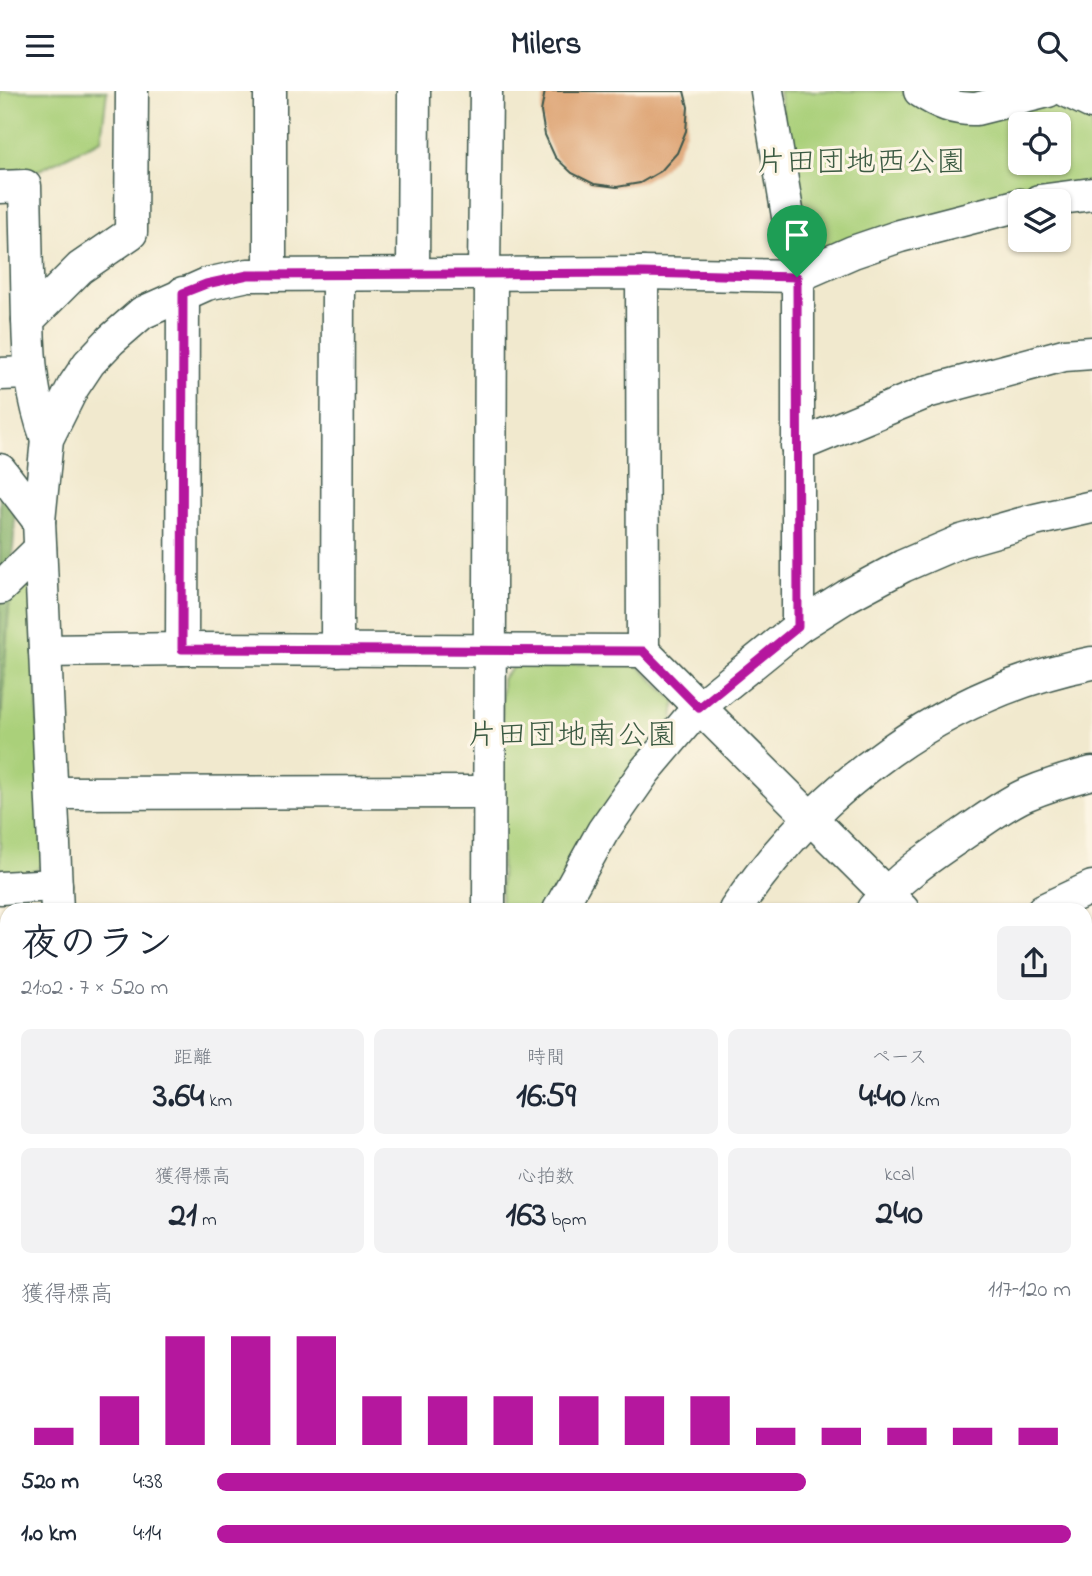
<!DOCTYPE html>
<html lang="ja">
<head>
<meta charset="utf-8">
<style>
	:root { --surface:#fff; --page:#f2f2f3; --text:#1f2937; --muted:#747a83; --accent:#b5179e }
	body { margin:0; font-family:"Indie Flower","Klee One",sans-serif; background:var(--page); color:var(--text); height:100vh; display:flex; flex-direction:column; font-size:26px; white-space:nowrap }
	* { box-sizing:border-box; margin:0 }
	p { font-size:23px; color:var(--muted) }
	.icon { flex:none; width:38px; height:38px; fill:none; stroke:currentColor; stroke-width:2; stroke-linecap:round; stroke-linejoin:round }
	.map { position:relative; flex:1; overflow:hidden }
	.sheet { position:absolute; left:0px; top:812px; width:1092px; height:674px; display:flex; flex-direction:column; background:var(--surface); border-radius:21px 21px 0 0; box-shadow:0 2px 5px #0004 }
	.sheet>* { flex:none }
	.tools { position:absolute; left:1008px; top:21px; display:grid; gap:14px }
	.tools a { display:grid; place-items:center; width:63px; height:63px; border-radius:10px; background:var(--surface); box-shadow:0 2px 5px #0004; font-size:35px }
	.pin { position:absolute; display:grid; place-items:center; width:60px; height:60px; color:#fff; margin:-72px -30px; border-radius:50% 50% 50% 0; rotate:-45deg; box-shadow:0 0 7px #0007 }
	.pin .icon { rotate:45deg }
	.round { display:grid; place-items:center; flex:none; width:74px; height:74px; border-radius:10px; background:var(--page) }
	.headline { display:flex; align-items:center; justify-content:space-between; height:119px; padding:0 21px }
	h1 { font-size:38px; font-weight:700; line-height:52px }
	.figures { display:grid; grid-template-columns:repeat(3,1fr); gap:10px; height:119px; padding:7px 21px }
	.figures div { display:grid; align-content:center; border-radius:10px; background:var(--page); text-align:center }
	.figures b { font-size:35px; font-weight:700 }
	.figures small { font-size:19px; font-weight:400 }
	.figures p { font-size:19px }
	.chart { height:196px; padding:14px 21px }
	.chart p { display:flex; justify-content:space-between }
	.chart svg { width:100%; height:126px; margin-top:7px; stroke:var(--accent); stroke-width:6 }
	ul { padding:0 21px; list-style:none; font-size:23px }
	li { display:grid; grid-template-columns:112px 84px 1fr; align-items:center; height:52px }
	li i { height:18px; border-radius:9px; background:var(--accent) }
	header { display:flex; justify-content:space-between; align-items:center; height:91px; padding:0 21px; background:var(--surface); font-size:32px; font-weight:700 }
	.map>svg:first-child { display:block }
	.green { fill:#aad07a; stroke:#648657; stroke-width:2; fill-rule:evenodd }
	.forest { fill:#87b26a; stroke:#53784f; stroke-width:2 }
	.building { fill:#db9d6b }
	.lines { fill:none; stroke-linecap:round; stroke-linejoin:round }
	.minor-casing { stroke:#3e574b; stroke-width:35 }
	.minor { stroke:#fff; stroke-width:32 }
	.route-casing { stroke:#fff; stroke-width:14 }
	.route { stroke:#b5179e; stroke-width:9 }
	.labels { text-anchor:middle; stroke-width:6; stroke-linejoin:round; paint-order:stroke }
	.park-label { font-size:30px; fill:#3b5a42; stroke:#fcf5e5 }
</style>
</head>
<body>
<header><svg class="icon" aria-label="menu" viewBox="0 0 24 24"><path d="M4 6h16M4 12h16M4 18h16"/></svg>Milers<svg class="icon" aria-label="search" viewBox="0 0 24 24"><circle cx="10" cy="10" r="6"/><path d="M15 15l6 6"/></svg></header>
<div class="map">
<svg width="1092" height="1485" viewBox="0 0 1092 1485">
	<rect width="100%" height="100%" fill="#fcf5e5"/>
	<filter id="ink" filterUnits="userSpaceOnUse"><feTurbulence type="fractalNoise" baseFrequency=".0143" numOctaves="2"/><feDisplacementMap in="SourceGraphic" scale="14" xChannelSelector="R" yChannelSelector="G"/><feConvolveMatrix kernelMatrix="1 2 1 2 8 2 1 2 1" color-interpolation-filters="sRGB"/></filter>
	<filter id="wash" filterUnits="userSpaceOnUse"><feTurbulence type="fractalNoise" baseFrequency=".00686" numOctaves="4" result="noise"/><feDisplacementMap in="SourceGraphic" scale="28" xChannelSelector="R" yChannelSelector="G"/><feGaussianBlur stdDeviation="1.57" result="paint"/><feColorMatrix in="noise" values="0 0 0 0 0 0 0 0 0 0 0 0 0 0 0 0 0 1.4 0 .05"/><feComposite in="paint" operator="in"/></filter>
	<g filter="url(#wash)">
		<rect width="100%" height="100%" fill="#f1e9ce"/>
		<g class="green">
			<polygon points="0,0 107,0 101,49 39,79 0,81"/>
			<path d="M779 0H909L1059 6 1092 22V92L822 161 804 156ZM1020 33H1059V72H1020Z"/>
			<polygon points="31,484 45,771 30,785 0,787 0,514"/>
			<polygon points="516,573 636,573 675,610 673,630 545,819 501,819 502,588"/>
			<polygon points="1092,988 1092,1281 1085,1280 1085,994"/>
		</g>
		<polygon class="forest" points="0,395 16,414 0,644"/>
		<g id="blocks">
			<polygon class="building" points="545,0 684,0 688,16 686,40 677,62 661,80 640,92 617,96 594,93 572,82 555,66 545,44 541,21"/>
		</g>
	</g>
	<g filter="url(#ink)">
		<use href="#blocks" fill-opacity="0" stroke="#3e574b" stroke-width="2"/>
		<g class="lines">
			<defs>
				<g id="minor">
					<polyline points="270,0 270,184"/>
					<polyline points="767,0 798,185 798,536"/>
					<path d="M920 0C938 12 955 19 976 18L1048 0"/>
					<polyline points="1067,0 1092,12"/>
					<polyline points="0,96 25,95 28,229"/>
					<polyline points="1039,110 1092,103"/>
					<polyline points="413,182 414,0"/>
					<polyline points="484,182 486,0"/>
					<polyline points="642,182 643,560"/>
					<polyline points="0,283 30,282"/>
					<path d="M47 348C32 307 29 273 28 229L80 177 131 142 132 0"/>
					<polyline points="797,355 930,300 1064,264 1092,262"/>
					<polyline points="0,379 39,430"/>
					<polyline points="0,497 40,458"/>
					<polyline points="182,558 183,202"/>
					<polyline points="337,559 338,184"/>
					<polyline points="45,560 182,558 643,560 903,819"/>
					<polyline points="52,702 489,701"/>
					<polyline points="0,797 56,794"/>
					<path d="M873 818C899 785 935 762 969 739 987 727 1005 713 1025 704 1046 695 1069 688 1092 682"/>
					<polyline points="57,819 39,430 47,348 73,296 89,272 111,249 142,222 207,193 248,184 642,182 798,185 853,161 900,145 1020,114"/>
					<polyline points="489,819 491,182"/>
					<polyline points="559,819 603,740 645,680 699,616 798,536 847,505 903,475 961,450 1035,429 1092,416"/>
					<path d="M735 819C817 697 946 600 1092 572"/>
					<polyline points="1043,819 1092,796"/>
					<polyline points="1085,977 1092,971"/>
					<polyline points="1085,1291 1092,1291"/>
					<polyline points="0,1334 1,1401 7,1401"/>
					<polyline points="1085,1399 1092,1399"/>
					<polyline points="0,1450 7,1471"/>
					<polyline points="490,1479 490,1485"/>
					<polyline points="644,1479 644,1485"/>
					<polyline points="751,1479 751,1485"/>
					<polyline points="860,1479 860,1485"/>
					<polyline points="184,1485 184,1479"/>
					<polyline points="337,1485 337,1479"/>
				</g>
			</defs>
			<use href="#minor" class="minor-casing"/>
			<use href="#minor" class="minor"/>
		</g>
	</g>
	<g class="lines" filter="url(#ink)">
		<defs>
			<polygon id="route" points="642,182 797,186 798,536 699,617 643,560 182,558 183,202 206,193 248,184"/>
		</defs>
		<use href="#route" class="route-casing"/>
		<use href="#route" class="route"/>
	</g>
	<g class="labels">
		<g class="park-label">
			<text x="861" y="80">片田団地西公園</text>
			<text x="572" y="653">片田団地南公園</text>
		</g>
	</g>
</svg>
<div class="tools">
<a><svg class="icon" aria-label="locate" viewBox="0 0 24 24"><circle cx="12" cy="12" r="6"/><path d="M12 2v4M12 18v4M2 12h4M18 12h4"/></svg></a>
<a><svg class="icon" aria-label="layers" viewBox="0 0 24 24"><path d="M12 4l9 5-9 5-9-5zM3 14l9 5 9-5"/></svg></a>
</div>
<div class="pin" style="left:797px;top:186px;background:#1e9e55"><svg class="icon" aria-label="arrive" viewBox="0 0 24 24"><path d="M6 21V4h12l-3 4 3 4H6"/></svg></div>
<section class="sheet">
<div class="headline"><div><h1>夜のラン</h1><p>21:02 · 7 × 520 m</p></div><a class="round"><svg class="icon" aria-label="share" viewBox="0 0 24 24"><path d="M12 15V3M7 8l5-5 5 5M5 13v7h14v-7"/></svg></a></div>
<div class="figures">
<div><p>距離</p><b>3.64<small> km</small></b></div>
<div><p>時間</p><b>16:59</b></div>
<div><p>ペース</p><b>4:40<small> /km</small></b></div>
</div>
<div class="figures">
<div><p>獲得標高</p><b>21<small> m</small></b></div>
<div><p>心拍数</p><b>163<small> bpm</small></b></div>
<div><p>kcal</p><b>240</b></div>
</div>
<div class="chart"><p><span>獲得標高</span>117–120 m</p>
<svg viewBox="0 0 160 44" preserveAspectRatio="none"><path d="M5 44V38M15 44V27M25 44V6M35 44V6M45 44V6M55 44V27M65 44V27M75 44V27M85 44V27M95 44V27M105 44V27M115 44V38M125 44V38M135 44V38M145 44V38M155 44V38"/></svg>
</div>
<ul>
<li><b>520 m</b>4:38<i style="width:69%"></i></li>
<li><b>1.0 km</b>4:14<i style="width:100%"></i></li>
</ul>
</section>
</div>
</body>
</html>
